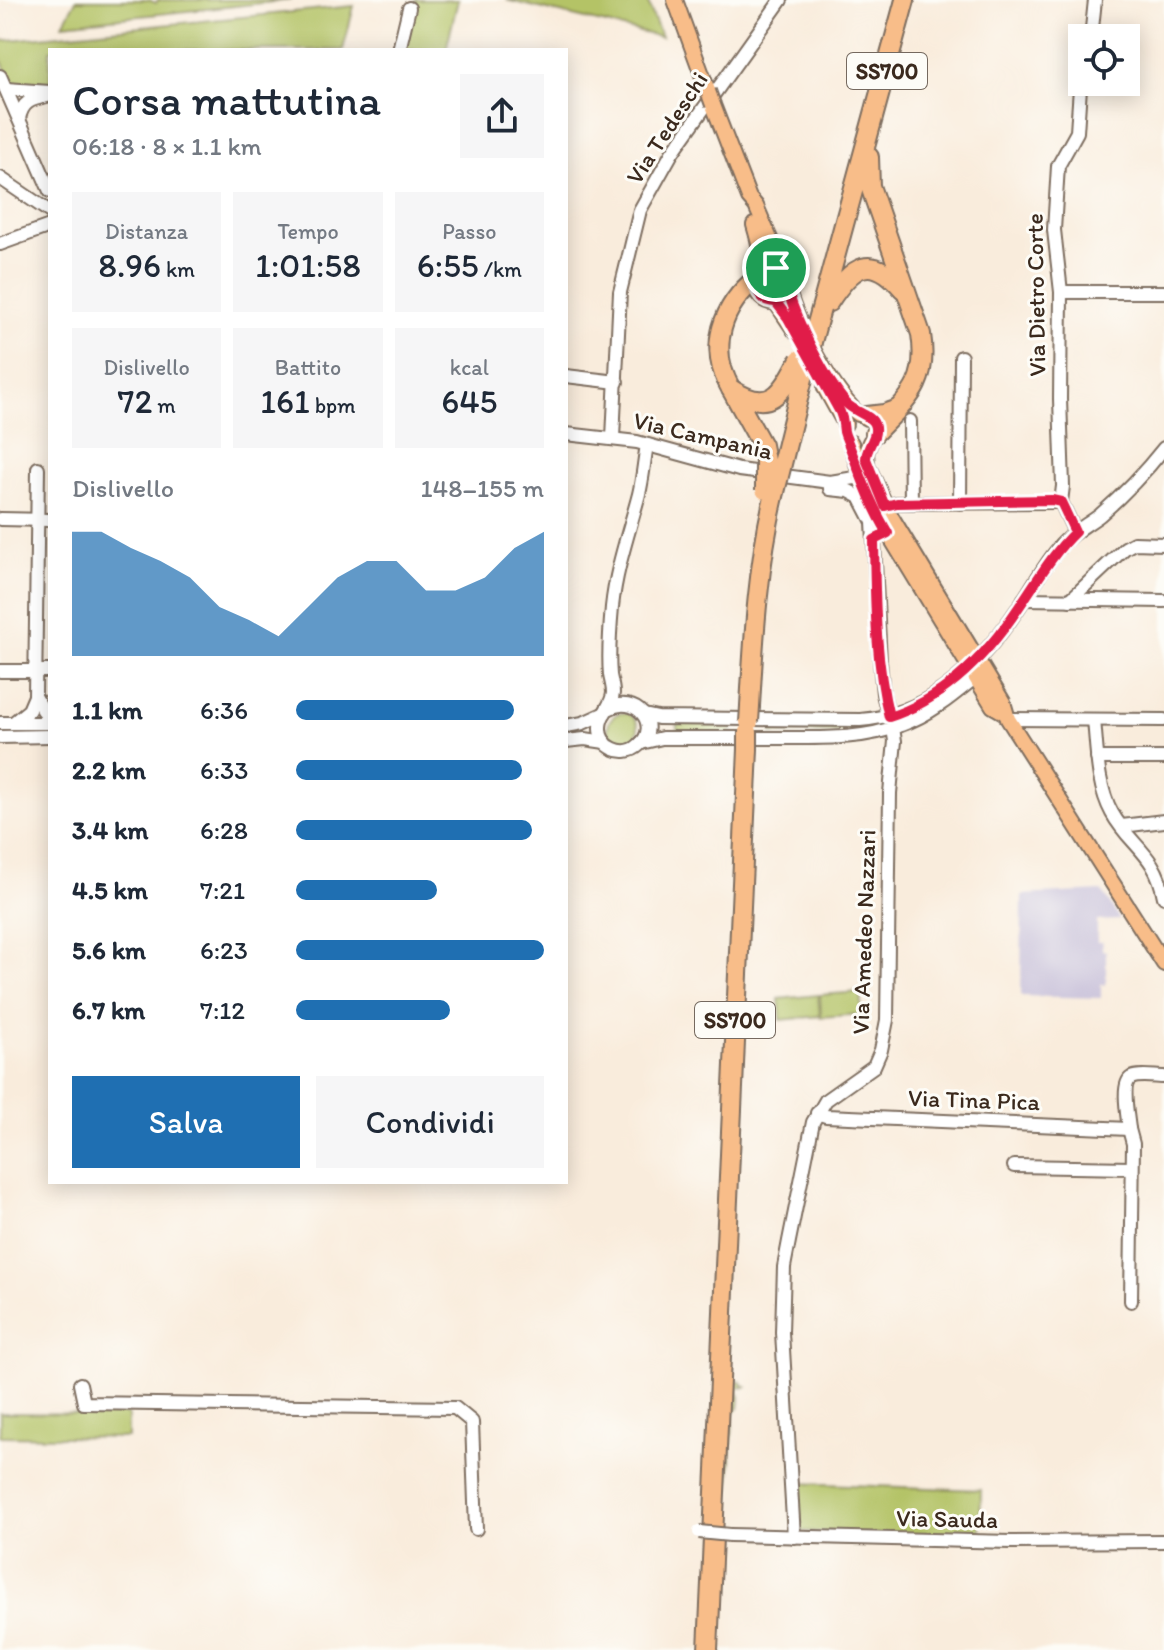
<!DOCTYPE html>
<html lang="it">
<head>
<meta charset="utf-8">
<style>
	:root { --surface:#fff; --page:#f6f6f7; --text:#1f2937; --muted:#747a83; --accent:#1f6fb2 }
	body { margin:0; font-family:Itim,sans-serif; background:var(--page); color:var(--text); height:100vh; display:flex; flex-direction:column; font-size:30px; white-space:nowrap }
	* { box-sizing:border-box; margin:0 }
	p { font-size:26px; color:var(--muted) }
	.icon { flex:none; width:44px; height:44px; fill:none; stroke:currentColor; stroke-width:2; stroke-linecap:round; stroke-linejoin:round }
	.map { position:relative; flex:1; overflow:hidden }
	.sheet { position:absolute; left:48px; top:48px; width:520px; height:1136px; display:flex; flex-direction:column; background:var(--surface); border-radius:0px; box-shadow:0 4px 20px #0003 }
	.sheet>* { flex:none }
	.tools { position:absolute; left:1068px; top:24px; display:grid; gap:16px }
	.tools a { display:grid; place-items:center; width:72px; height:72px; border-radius:0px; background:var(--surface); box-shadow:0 4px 20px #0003; font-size:40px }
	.pin { position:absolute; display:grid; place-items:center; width:68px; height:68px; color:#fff; margin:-34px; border:4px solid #fff; border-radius:50%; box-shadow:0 2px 8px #0007 }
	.round { display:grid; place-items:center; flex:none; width:84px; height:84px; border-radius:0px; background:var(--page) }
	.summary { display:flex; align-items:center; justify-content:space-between; height:136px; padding:0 24px }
	h1 { font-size:44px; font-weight:600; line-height:60px }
	.figures { display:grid; grid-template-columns:repeat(3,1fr); gap:12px; height:136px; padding:8px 24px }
	.figures div { display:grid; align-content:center; border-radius:0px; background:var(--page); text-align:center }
	.figures b { font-size:34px; font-weight:600 }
	.figures small { font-size:22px; font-weight:400 }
	.figures p { font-size:22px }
	.chart { height:224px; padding:16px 24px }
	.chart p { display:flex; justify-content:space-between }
	.chart svg { width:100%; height:144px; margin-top:8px; fill:var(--accent); opacity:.7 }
	.primary-button { display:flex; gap:16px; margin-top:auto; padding:16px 24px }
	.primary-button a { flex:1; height:92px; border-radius:0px; background:var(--accent); color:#fff; font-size:32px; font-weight:600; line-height:92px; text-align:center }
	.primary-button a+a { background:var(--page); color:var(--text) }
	ul { padding:0 24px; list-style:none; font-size:26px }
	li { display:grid; grid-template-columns:128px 96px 1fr; align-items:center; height:60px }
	li i { height:20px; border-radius:10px; background:var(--accent) }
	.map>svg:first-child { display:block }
	.industrial { fill:#c7c0d9 }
	.green { fill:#b4c366; stroke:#787642; stroke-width:2 }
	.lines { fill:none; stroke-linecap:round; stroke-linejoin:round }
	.minor-casing { stroke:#7e6e60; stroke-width:16 }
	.major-casing { stroke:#7e6e60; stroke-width:18 }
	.highway-casing { stroke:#7e6e60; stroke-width:22 }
	.minor { stroke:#fff; stroke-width:12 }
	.major { stroke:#f8bd89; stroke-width:14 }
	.highway { stroke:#f8bd89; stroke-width:18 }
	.minor-bridge-casing { stroke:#7e6e60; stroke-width:16; stroke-linecap:butt }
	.major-bridge-casing { stroke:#7e6e60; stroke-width:18; stroke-linecap:butt }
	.highway-bridge-casing { stroke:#7e6e60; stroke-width:22; stroke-linecap:butt }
	.minor-bridge { stroke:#fff; stroke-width:12 }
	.major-bridge { stroke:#f8bd89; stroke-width:14 }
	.highway-bridge { stroke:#f8bd89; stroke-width:18 }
	.route-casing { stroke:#fff; stroke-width:16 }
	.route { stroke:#e11d48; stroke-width:10 }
	.labels { text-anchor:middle; stroke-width:6; stroke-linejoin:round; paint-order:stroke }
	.shield { fill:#fdfcf7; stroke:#75695f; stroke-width:2 }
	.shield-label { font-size:22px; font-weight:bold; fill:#3b2a1e }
	.street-label { font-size:24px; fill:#3b2a1e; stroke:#fdfcf7 }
</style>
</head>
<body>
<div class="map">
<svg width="1164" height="1650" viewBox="0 0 1164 1650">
	<rect width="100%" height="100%" fill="#fdfcf7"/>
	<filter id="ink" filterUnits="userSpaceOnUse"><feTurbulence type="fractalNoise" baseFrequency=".0125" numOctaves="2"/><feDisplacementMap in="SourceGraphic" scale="16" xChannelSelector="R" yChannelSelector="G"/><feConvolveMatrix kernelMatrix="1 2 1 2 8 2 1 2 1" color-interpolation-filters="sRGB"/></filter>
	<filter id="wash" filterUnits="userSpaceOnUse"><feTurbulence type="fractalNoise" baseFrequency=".006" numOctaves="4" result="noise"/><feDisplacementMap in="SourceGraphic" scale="32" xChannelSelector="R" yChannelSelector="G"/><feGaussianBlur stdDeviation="1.8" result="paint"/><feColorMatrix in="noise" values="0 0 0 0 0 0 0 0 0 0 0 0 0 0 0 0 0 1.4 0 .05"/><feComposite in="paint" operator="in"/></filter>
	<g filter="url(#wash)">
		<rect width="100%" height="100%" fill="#f9ecdc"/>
		<polygon class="industrial" points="1102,891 1120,920 1097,921 1097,942 1102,942 1102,950 1106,951 1106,985 1101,985 1101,998 1021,996 1022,895"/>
		<g class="green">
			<polygon points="76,0 149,0 156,3 158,0 292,0 63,24"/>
			<polygon points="416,0 458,0 446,50 404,50"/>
			<polygon points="506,0 647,0 661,37"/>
			<polygon points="354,6 343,50 50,50 50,87 12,85 0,57 0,41"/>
			<circle cx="623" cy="728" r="15"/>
			<polygon points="886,722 886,724 833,732 772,734 772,723"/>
			<polygon points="677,723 732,723 732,734 677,733"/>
			<polygon points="860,992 862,1014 821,1017 820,995"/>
			<polygon points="818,995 820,1016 781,1020 779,999"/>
			<path d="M739 1381 746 1387 736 1388 740 1397 739 1408 733 1413 729 1499H722C723 1483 726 1470 728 1455 731 1431 726 1407 734 1384Z"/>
			<polygon points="0,1413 128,1414 128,1438 0,1436"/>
			<polygon points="796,1483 981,1490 980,1539 798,1531"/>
		</g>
	</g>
	<g filter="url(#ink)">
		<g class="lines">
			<defs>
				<g id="minor">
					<polyline points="1091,38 1095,0"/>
					<polyline points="399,50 409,8"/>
					<polyline points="0,76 50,191"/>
					<polyline points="6,89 50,92"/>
					<path d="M19 119C22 102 31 99 47 96"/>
					<polyline points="0,178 50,212"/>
					<polyline points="0,244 50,226"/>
					<polyline points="1061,292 1164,292"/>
					<polyline points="566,376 617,382"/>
					<polyline points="910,421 911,503"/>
					<polyline points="566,434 637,442 739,470 830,482 861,477"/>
					<polyline points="613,438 620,292 640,210 672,153 781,0"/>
					<polyline points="830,482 830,489 849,491 860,497 873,522 880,662 883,694 889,717"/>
					<polyline points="960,503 961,357"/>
					<polyline points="885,506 897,503 1061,502"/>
					<polyline points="0,519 50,520"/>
					<polyline points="1075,532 1061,502 1063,486 1060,399 1061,292 1054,230 1058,166 1077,132 1082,58"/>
					<polyline points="1024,599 1164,601"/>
					<polyline points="1070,600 1125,548 1134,543 1164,544"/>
					<polyline points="0,671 50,671"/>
					<polyline points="35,696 43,710 50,718"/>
					<path d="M608 709C635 693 662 725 639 745 624 759 599 747 600 727 600 714 612 706 613 693 613 687 611 681 610 675 608 653 610 629 612 607 616 568 629 532 639 494 643 478 644 461 647 445"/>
					<path d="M644 715 658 718 860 720C930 715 982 663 1019 607 1033 586 1045 564 1061 545 1072 532 1087 525 1100 515 1123 495 1145 472 1164 448"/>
					<polyline points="1008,719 1164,720"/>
					<path d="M1094 720C1097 750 1097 786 1112 813 1130 846 1156 853 1164 897"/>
					<polyline points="0,723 50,723"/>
					<polyline points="13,723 29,710 35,696 38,468"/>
					<polyline points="566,726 583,723 605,713"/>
					<polyline points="0,737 50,736"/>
					<polyline points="566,741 585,739 605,742"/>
					<path d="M641 743 662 738C701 738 740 738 779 738 820 738 863 740 901 725 933 714 957 692 983 671"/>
					<polyline points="1097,758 1164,758"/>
					<polyline points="1122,826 1164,821"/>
					<path d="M817 1113 826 1116 1129 1129C1128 1118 1121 1084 1131 1078 1139 1074 1155 1077 1164 1077"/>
					<polyline points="1129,1129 1133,1144 1131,1301"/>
					<polyline points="1014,1166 1132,1168"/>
					<polyline points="80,1384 84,1403 455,1408 472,1422 476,1529"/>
					<polyline points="730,1535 1011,1542 1164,1541"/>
					<polyline points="794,1537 782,1332 784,1267 789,1241 813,1122 826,1100 874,1066 881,1050 887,1020 890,793 895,741 893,728"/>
				</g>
				<g id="major">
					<polyline points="675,0 708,91"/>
					<polyline points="713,105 749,198 756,206 784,272"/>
					<path d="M754 225C759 242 763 257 760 274"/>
					<circle cx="773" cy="285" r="17"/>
					<path d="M788 292C800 329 830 387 858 414"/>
					<polyline points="775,301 795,331"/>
					<polyline points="825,388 845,424"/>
					<polyline points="870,442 866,453 867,465 889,513 1003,702 1008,719 1164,964"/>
					<polyline points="851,443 861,477 883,525 993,706 1005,713"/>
				</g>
				<g id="highway">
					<path d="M869 157 870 186 921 334C929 386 907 399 875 433"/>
					<path d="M829 302C853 265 871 252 903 289"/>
					<polyline points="812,342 905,0"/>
					<path d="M731 389C707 348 722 305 758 277"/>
					<polyline points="867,416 884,414 898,409"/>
					<path d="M750 706C754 634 758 563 775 492"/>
					<polyline points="708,1650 748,749"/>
				</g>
			</defs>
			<use href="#minor" class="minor-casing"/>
			<use href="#major" class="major-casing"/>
			<use href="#highway" class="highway-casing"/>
			<use href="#minor" class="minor"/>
			<use href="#major" class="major"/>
			<use href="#highway" class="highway"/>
			<defs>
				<polyline id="minor-bridge" points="699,1532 730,1535"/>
				<polyline id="major-bridge" points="708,91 713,105"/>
				<g id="highway-bridge">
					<path d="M731 389C771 415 782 393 800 359"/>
					<polyline points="731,389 762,445 765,461 765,490"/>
					<polyline points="775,492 812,342"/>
					<polyline points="749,722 750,706"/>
					<polyline points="748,749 748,732"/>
				</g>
			</defs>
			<use href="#minor-bridge" class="minor-bridge-casing"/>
			<use href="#major-bridge" class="major-bridge-casing"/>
			<use href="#highway-bridge" class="highway-bridge-casing"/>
			<use href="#minor-bridge" class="minor-bridge"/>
			<use href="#major-bridge" class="major-bridge"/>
			<use href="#highway-bridge" class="highway-bridge"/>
		</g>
	</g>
	<g class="lines" filter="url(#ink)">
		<defs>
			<path id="route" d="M776 268 788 276C792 288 787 297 775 301L788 318 840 412C845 423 842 428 845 435 858 467 869 502 888 533L874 540C875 598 875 660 889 717 945 699 987 655 1019 607 1037 581 1052 554 1075 532L1061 502 1052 500 897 503 885 506 866 459C866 447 879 436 874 424 871 415 854 412 846 403 824 377 798 324 788 292 765 323 737 270 776 268"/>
		</defs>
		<use href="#route" class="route-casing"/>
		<use href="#route" class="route"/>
	</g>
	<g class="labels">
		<g class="shield">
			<rect x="847" y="53" width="80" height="36" rx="6"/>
			<rect x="695" y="1002" width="80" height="36" rx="6"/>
		</g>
		<g class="shield-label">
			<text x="887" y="79">SS700</text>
			<text x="735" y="1028">SS700</text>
		</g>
		<g class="street-label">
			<text transform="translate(667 128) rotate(-57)" y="8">Via Tedeschi</text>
			<text transform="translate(1036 295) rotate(-91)" y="8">Via Dietro Corte</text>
			<text transform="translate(703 436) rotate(13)" y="8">Via Campania</text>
			<text transform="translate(864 932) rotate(-88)" y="8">Via Amedeo Nazzari</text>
			<text transform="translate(974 1100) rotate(2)" y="8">Via Tina Pica</text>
			<text transform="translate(947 1519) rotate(1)" y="8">Via Sauda</text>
		</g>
	</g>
</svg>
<div class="tools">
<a><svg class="icon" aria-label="locate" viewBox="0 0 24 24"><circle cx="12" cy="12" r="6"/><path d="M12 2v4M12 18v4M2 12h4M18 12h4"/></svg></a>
</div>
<div class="pin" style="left:776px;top:268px;background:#1e9e55"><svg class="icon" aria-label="arrive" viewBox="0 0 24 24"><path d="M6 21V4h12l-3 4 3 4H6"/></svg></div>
<section class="sheet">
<div class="summary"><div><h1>Corsa mattutina</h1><p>06:18 · 8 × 1.1 km</p></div><a class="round"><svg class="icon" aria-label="share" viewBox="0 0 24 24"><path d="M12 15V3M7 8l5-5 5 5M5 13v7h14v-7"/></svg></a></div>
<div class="figures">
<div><p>Distanza</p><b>8.96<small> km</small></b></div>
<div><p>Tempo</p><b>1:01:58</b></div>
<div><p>Passo</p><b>6:55<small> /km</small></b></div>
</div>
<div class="figures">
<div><p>Dislivello</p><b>72<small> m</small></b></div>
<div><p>Battito</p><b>161<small> bpm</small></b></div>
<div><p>kcal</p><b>645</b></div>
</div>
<div class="chart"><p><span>Dislivello</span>148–155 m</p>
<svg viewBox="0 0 160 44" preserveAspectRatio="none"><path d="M0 44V6L10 6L20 11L30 15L40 20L50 29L60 33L70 38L80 29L90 20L100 15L110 15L120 24L130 24L140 20L150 11L160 6V44z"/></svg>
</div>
<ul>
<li><b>1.1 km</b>6:36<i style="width:88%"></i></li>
<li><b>2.2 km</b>6:33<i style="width:91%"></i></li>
<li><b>3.4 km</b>6:28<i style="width:95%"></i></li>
<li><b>4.5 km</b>7:21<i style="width:57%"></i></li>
<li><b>5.6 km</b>6:23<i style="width:100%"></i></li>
<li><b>6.7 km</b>7:12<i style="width:62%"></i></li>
</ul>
<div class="primary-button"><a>Salva</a><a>Condividi</a></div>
</section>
</div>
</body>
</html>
